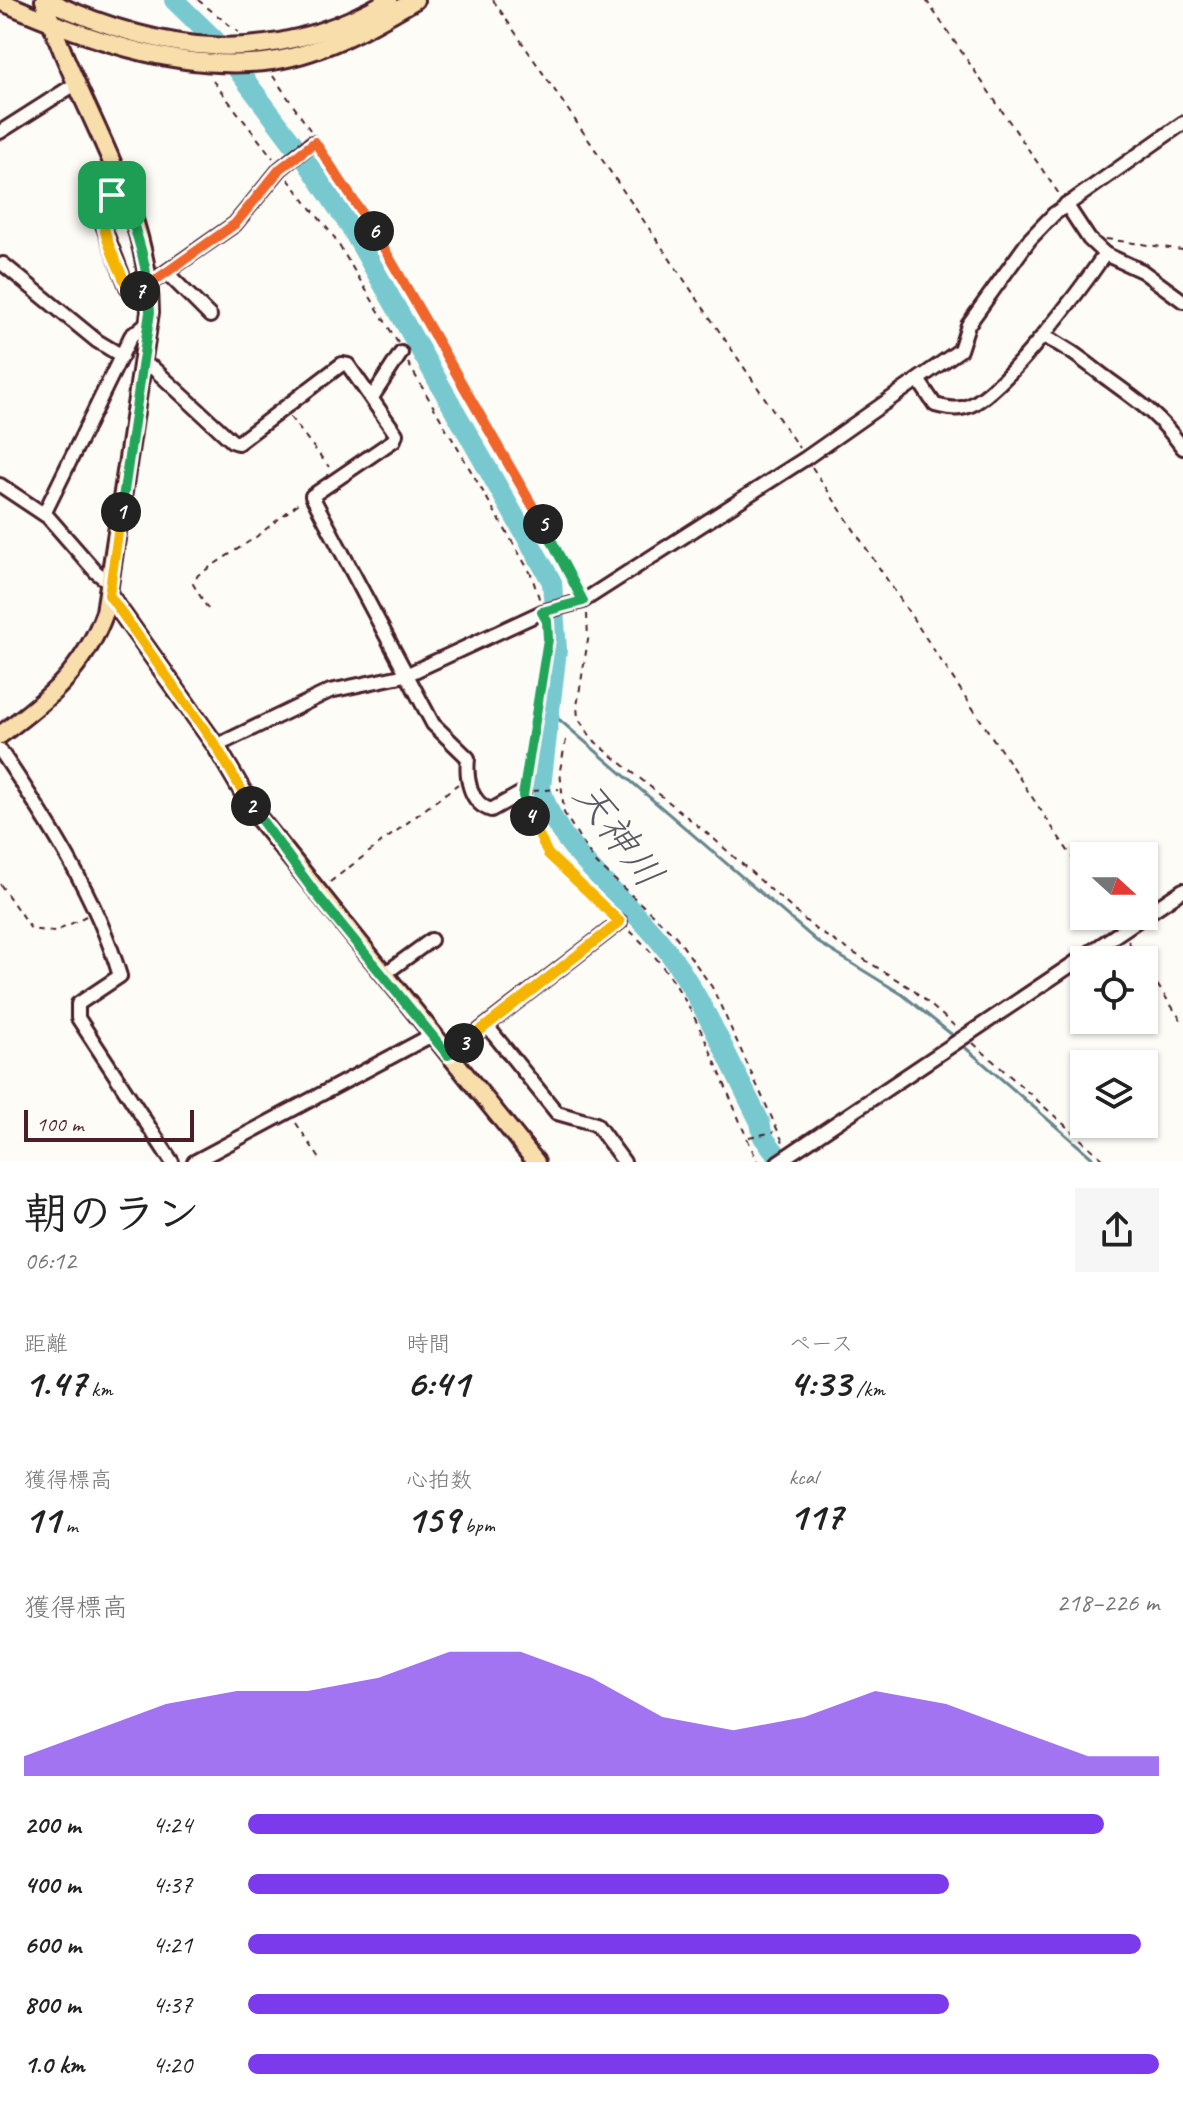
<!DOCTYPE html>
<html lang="ja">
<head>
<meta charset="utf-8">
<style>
	:root { --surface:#fff; --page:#f6f6f6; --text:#222; --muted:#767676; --accent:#7c3aed }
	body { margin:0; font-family:Caveat,"Klee One",sans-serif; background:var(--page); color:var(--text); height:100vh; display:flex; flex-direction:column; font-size:30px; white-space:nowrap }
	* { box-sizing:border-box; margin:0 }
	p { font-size:26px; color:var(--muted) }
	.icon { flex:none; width:44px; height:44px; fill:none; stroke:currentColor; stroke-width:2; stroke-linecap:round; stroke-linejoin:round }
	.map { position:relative; height:1162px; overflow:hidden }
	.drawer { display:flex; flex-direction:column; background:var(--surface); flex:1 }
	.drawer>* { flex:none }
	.needle { width:52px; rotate:111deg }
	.buttons { position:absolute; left:1070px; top:842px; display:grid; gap:16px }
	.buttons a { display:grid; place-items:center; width:88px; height:88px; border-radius:0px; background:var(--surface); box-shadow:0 2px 6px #0004; font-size:40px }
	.scale { position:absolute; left:24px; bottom:20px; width:170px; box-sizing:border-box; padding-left:8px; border:4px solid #4a1f2b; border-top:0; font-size:22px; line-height:28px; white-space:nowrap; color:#4a1f2b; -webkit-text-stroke:6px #fdfcf7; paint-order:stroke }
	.pin { position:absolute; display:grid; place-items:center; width:68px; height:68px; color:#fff; margin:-34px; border-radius:16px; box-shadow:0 4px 12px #0006 }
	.km { position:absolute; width:40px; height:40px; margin:-20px; border-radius:50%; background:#222; color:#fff; font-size:22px; line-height:40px; text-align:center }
	.round { display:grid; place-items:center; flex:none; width:84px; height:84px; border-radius:0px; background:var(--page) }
	.headline { display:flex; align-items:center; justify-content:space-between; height:136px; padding:0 24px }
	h1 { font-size:44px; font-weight:700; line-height:60px }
	.stats { display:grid; grid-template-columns:repeat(3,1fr); gap:12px; height:136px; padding:8px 24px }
	.stats div { display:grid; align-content:center }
	.stats b { font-size:40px; font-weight:700 }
	.stats small { font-size:22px; font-weight:400 }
	.stats p { font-size:22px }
	.chart { height:224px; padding:16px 24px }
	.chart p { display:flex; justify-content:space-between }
	.chart svg { width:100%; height:144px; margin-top:8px; fill:var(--accent); opacity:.7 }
	ul { padding:0 24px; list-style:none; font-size:26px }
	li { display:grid; grid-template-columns:128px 96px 1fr; align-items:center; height:60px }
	li i { height:20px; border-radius:10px; background:var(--accent) }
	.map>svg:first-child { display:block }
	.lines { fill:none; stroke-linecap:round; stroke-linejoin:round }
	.stream { stroke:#66858d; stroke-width:3 }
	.river { stroke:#78c9cf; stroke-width:20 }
	.minor-casing { stroke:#4a1f2b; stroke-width:18 }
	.major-casing { stroke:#4a1f2b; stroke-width:22 }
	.path { stroke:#4a1f2b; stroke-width:2; stroke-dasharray:6 6; stroke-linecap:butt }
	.minor { stroke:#fdfcf7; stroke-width:12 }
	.major { stroke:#f8deab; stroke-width:16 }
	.split-1-casing { stroke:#fff; stroke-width:16 }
	.split-2-casing { stroke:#fff; stroke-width:16 }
	.split-3-casing { stroke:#fff; stroke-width:16 }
	.split-4-casing { stroke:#fff; stroke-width:16 }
	.split-5-casing { stroke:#fff; stroke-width:16 }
	.split-6-casing { stroke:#fff; stroke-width:16 }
	.split-7-casing { stroke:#fff; stroke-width:16 }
	.split-8-casing { stroke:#fff; stroke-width:16 }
	.split-1 { stroke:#22a559; stroke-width:10 }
	.split-2 { stroke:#f5b400; stroke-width:10 }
	.split-3 { stroke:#22a559; stroke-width:10 }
	.split-4 { stroke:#f5b400; stroke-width:10 }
	.split-5 { stroke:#22a559; stroke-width:10 }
	.split-6 { stroke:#f0652b; stroke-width:10 }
	.split-7 { stroke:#f0652b; stroke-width:10 }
	.split-8 { stroke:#f5b400; stroke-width:10 }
	.labels { text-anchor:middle; stroke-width:7; stroke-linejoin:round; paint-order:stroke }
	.water-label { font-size:40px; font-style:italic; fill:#5a5a64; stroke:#fdfcf7 }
</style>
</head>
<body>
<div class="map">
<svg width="1183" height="1162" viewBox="0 0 1183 1162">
	<rect width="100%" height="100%" fill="#fdfcf7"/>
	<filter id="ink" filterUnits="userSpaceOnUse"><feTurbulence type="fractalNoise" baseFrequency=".0125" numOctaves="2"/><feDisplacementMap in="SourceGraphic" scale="16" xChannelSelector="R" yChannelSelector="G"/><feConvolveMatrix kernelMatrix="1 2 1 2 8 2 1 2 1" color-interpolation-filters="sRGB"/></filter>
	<g filter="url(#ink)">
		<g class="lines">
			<g class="stream">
				<polyline points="548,710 819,943 903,995 956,1038"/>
				<polyline points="961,1044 1097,1162"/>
			</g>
			<path class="river" d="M174 0 215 40 307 162 351 228 552 582 557 650 541 787C556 854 637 904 674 960 708 1010 732 1067 760 1122L763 1137 783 1162"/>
			<defs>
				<g id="minor">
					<polyline points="0,132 77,83"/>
					<polyline points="121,191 106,203 103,225 127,287 139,291 235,224 280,169 312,143"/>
					<polyline points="1066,204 1089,239 1105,254 1142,271 1183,301"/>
					<polyline points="3,264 97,341 122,356"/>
					<polyline points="168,274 210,316"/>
					<path d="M1043 336C1067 347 1084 361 1105 377 1139 402 1157 413 1183 448"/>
					<path d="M143 366 153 368 232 441 238 443 342 364 348 365 396 434 394 440 312 496 433 724 468 758C466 777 469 803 491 810L523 792"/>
					<path d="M919 381 935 405C947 408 959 411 971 405 1006 389 1081 289 1105 254"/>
					<polyline points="373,396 401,353"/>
					<polyline points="0,485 48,517 96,572 111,584"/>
					<polyline points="44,514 131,336 148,322"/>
					<polyline points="216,746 330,691 406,675 542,612 583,601 806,458 960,350 968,325 1030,239 1054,214 1183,123"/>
					<path d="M0 750C47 820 96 895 120 976L78 1004V1018L172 1162"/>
					<polyline points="383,975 431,940"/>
					<polyline points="487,1026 557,1113 596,1124 624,1162"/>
					<polyline points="448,1055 620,922"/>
					<polyline points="194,1162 432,1035"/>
					<polyline points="778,1162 1183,890"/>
				</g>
				<g id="major">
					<path d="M46 0C165 55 272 69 389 0"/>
					<path d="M0 1C83 37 172 71 264 62 319 56 369 27 415 0"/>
					<polyline points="109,595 216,746 257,816 536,1162"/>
					<path d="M0 735C49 699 84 670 105 612L150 312C149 201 75 104 44 0"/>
				</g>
			</defs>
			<use href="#minor" class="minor-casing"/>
			<use href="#major" class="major-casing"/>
			<g class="path">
				<polyline points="198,0 238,32"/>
				<polyline points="493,0 799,448"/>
				<polyline points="926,0 1059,194"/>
				<polyline points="273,76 310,130"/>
				<polyline points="213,81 273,158"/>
				<polyline points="320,150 380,240 460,376 578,589"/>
				<polyline points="288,179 334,237 398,343"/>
				<polyline points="1106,239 1183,250"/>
				<polyline points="408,363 531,574 540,601"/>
				<polyline points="290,417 329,467"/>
				<polyline points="812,467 1084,875"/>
				<polyline points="208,609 193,584 198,575 256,537 300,502"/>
				<polyline points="587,614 588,640 577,706 578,718 593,740 714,839 815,929 912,989 957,1028"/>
				<polyline points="566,740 560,770 564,813 594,861 675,935 712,987 783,1142"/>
				<polyline points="525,782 548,639 547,622"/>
				<polyline points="533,791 559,789"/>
				<polyline points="526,804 548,854 610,914"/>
				<polyline points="330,882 458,784"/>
				<polyline points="0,884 31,929 55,932 86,916"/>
				<polyline points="1111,916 1115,922"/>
				<path d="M630 931C698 992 720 1083 758 1162"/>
				<polyline points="1128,941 1141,960"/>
				<polyline points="1144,965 1183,1023"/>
				<polyline points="973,1043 1106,1162"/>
				<polyline points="296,1123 322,1162"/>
				<polyline points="749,1137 774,1132"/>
			</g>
			<use href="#minor" class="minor"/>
			<use href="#major" class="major"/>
		</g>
	</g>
	<g class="lines" filter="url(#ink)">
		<defs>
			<path id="split-1" d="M112 195 121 191C137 231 149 268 150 312L121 512"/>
			<polyline id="split-2" points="121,512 109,595 216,746 251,806"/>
			<polyline id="split-3" points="251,806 313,890 448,1055 464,1043"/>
			<polyline id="split-4" points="464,1043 620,922 548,854 530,816"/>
			<polyline id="split-5" points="530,816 523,796 548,639 547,621 542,612 583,601 543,524"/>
			<polyline id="split-6" points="374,231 543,524"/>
			<polyline id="split-7" points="140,291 235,224 280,169 315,142 374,231"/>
			<path id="split-8" d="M112 195C90 221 117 260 127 287L140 291"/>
		</defs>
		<use href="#split-1" class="split-1-casing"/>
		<use href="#split-2" class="split-2-casing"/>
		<use href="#split-3" class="split-3-casing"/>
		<use href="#split-4" class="split-4-casing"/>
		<use href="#split-5" class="split-5-casing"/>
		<use href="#split-6" class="split-6-casing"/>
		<use href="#split-7" class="split-7-casing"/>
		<use href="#split-8" class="split-8-casing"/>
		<use href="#split-1" class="split-1"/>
		<use href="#split-2" class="split-2"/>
		<use href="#split-3" class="split-3"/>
		<use href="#split-4" class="split-4"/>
		<use href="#split-5" class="split-5"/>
		<use href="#split-6" class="split-6"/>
		<use href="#split-7" class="split-7"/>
		<use href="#split-8" class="split-8"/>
	</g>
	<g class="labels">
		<g class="water-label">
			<text transform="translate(619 834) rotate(53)" y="14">天神川</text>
		</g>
	</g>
</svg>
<div class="buttons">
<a><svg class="needle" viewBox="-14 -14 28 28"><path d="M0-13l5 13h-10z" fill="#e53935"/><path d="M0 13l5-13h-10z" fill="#767676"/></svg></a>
<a><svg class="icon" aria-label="locate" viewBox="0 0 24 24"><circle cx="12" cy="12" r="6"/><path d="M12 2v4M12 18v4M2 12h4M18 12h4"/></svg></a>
<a><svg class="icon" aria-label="layers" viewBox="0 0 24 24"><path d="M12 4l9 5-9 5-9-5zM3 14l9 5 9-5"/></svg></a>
</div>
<div class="scale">100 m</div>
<div class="pin" style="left:112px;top:195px;background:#1e9e55"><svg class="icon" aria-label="arrive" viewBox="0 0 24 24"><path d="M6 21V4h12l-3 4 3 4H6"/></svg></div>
<b class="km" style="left:121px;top:512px">1</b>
<b class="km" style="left:251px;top:806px">2</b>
<b class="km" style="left:464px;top:1043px">3</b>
<b class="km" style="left:530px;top:816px">4</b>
<b class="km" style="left:543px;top:524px">5</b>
<b class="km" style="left:374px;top:231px">6</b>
<b class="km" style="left:140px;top:291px">7</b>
</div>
<section class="drawer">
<div class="headline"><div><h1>朝のラン</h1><p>06:12</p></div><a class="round"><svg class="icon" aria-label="share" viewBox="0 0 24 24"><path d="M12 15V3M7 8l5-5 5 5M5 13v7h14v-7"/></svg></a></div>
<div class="stats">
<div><p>距離</p><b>1.47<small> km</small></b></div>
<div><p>時間</p><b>6:41</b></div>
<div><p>ペース</p><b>4:33<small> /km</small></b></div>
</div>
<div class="stats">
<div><p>獲得標高</p><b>11<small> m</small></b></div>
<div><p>心拍数</p><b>159<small> bpm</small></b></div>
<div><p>kcal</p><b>117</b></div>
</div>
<div class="chart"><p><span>獲得標高</span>218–226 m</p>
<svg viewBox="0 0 160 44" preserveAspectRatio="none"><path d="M0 44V38L10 30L20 22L30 18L40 18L50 14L60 6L70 6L80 14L90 26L100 30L110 26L120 18L130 22L140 30L150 38L160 38V44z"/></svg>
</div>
<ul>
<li><b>200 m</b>4:24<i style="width:94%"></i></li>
<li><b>400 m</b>4:37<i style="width:77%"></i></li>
<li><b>600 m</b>4:21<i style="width:98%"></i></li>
<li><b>800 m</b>4:37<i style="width:77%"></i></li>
<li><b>1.0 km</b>4:20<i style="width:100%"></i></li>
</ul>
</section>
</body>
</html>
